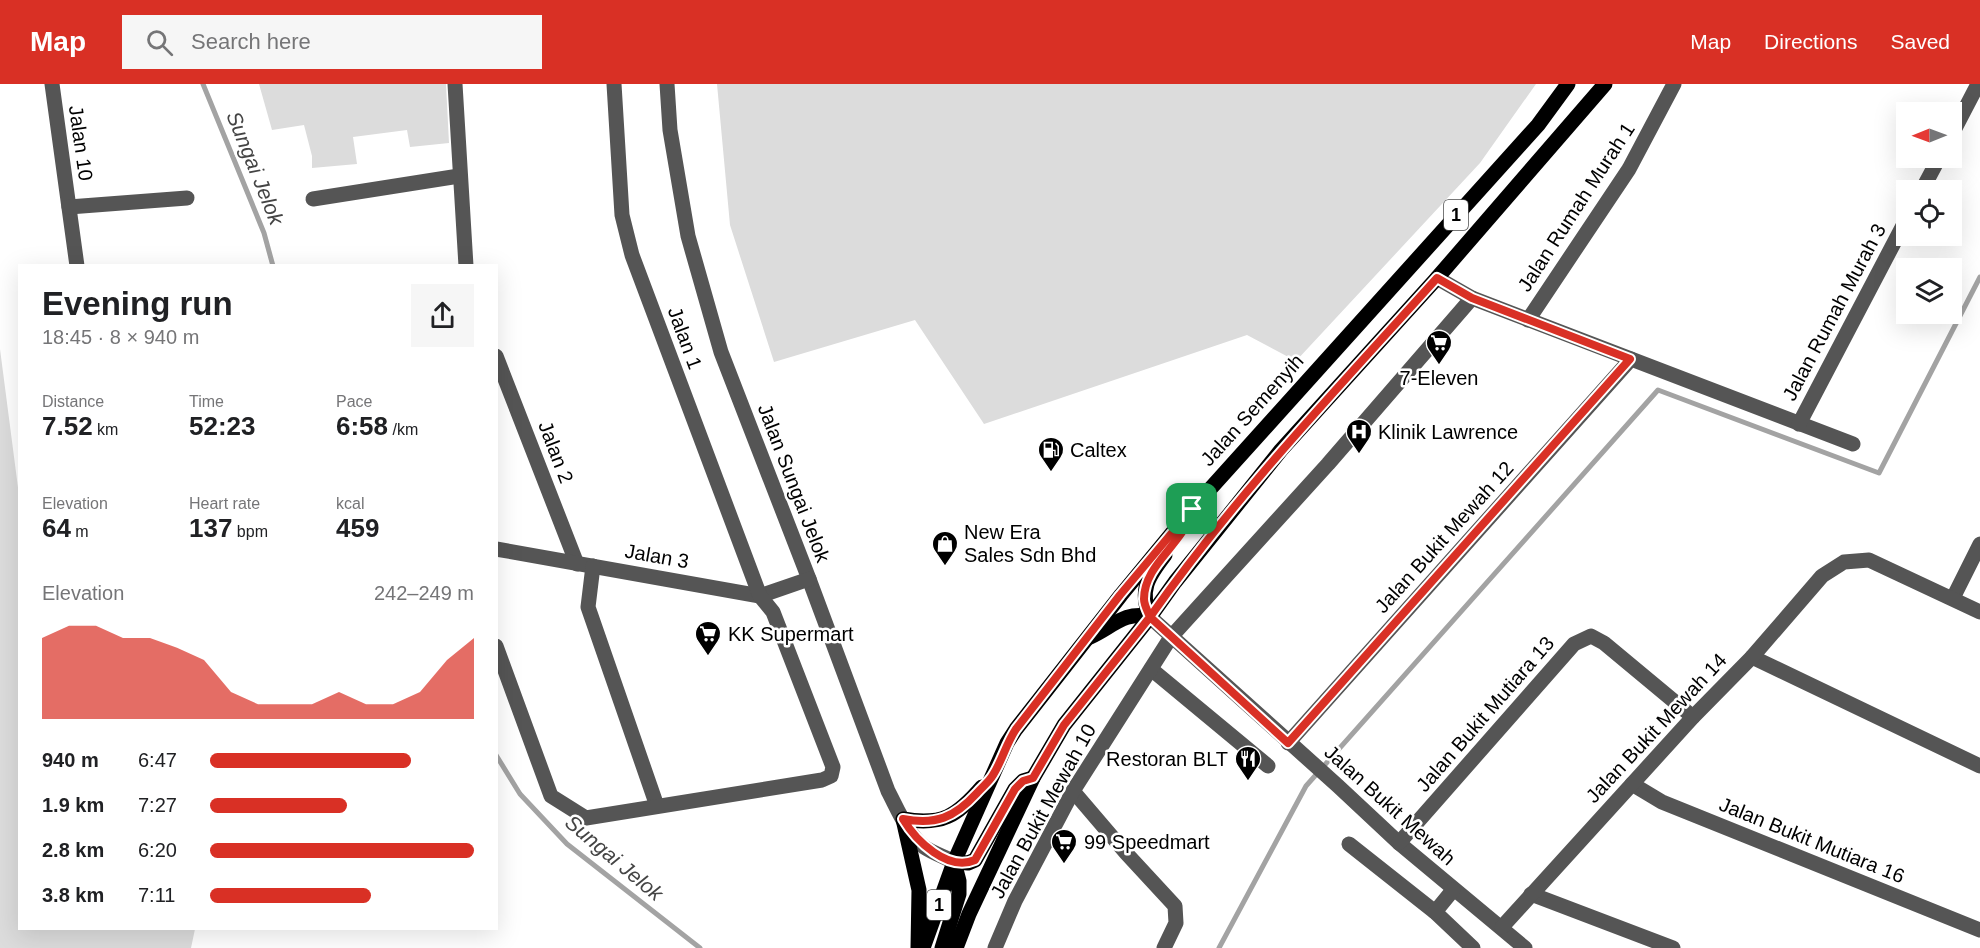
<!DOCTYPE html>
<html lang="en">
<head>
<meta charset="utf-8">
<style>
	:root { --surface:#fff; --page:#f6f6f6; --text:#202124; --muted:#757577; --accent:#d93025 }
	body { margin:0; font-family:Arial,sans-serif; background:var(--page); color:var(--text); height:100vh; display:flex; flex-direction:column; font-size:22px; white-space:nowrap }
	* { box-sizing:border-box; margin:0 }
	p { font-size:20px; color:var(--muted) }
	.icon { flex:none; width:33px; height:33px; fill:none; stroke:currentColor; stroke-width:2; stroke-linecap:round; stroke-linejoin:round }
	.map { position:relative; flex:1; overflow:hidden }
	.drawer { position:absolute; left:18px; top:180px; width:480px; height:666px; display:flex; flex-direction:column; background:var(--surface); border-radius:0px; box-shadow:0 6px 24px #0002 }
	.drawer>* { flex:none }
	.needle { width:39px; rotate:269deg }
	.controls { position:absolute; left:1896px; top:18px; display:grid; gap:12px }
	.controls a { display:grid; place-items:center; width:66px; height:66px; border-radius:0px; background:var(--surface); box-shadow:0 6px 24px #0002; font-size:30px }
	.pin { position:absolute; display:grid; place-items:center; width:51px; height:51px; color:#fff; margin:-26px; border-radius:12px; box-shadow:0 3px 9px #0006 }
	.round { display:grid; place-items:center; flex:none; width:63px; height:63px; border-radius:0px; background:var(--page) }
	.overview { display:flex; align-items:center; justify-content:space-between; height:102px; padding:0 24px }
	h1 { font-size:33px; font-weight:700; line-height:45px }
	.figures { display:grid; grid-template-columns:repeat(3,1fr); gap:9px; height:102px; padding:6px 24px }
	.figures div { display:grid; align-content:center }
	.figures b { font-size:26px; font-weight:700 }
	.figures small { font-size:16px; font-weight:400 }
	.figures p { font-size:16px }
	.chart { height:168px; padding:12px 24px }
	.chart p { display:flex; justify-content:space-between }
	.chart svg { width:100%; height:108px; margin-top:6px; fill:var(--accent); opacity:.7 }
	ul { padding:0 24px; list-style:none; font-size:20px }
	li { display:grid; grid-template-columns:96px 72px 1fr; align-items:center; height:45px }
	li i { height:15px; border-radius:8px; background:var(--accent) }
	header { display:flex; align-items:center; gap:36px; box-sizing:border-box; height:84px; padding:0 30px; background:var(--accent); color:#fff }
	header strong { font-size:28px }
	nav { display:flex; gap:33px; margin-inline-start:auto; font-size:21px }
	.search { width:420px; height:54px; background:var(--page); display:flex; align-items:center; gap:15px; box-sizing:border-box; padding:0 21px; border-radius:0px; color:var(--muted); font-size:22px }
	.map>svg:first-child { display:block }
	.green { fill:#dcdcdc }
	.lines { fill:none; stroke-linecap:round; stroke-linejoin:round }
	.stream { stroke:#a3a3a3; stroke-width:5 }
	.minor { stroke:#555; stroke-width:15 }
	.major { stroke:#000; stroke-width:15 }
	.route-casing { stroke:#fff; stroke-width:12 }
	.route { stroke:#d93025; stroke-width:8 }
	.labels { text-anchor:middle; stroke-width:5; stroke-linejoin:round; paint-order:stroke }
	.shield { fill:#fff; stroke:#4c4c4c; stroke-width:1.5 }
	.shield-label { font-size:18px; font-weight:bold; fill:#000 }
	.street-label { font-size:20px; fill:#000; stroke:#fff }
	.poi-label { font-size:20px; fill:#000; stroke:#fff; text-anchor:start }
	.water-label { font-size:21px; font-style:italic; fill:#444; stroke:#fff }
</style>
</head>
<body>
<header>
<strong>Map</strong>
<div class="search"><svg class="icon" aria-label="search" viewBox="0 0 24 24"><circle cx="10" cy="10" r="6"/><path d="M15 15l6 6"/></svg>Search here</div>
<nav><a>Map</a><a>Directions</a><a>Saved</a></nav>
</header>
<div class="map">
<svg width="1980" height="864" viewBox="0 0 1980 864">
	<rect width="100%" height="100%" fill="#fff"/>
	<g class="green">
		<polygon points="259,0 446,0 449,59 410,63 407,46 353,53 357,80 312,84 312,72 304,41 272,46"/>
		<polygon points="717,0 1536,0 1480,79 1296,277 1247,251 984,340 915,236 774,278 730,141"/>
		<polygon points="0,265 20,419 20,844 195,845 191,864 0,864"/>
	</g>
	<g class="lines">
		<g class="stream">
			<polyline points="203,0 264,149 273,182"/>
			<polyline points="496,671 520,710 567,760 700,864"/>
			<polyline points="1219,864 1306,702 1658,306 1879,389 1980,193"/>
		</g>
		<g class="minor">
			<polyline points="52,0 77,182"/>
			<polyline points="455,0 466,182"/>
			<path d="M667 0 670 46 688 152 721 268 809 495 888 707C898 726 907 749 924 763 933 769 945 773 954 778"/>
			<polyline points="1952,50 1978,0"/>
			<polyline points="1922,106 1939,74"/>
			<polyline points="313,115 459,92"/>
			<polyline points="69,123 187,114"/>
			<polyline points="1437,194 1472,214 1853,360"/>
			<polyline points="1528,236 1629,85 1674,0"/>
			<polyline points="496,272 577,480"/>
			<polyline points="1799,340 1906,136"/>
			<polyline points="496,465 760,512 809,495"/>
			<polyline points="593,482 588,523 657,722"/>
			<polyline points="1953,514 1980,460"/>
			<polyline points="1150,533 1338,702 1399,759 1525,864"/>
			<polyline points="496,562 551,712 586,734 822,696 831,692 833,683 773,528 760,512 632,171 622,131 614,0"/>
			<polyline points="1752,573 1980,682"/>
			<polyline points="1151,585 1268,682"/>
			<polyline points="1288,659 1631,275"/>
			<polyline points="1632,700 1662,718 1980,846"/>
			<polyline points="1073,707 1126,769 1175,822 1176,839 1164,864"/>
			<polyline points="1399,759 1574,560 1591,552 1604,559 1693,633"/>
			<polyline points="1349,760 1435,828 1473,864"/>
			<polyline points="1531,810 1673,864"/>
			<polyline points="1435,828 1453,806"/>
			<polyline points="1502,843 1693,633 1752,573 1822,492 1844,478 1869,476 1980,528"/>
			<polyline points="995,864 1015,817 1073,707 1171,553 1328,380 1472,214"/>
		</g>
		<g class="major">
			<path d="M1150 533C1139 506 1148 493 1165 471"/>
			<path d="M1090 553C1111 544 1125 526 1150 533"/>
			<polyline points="954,778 968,779 975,776 1015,705 1023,697 1033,694"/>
			<path d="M918 864 919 806 903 735C942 742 957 732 982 703"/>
			<polyline points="923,864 954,778 1007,659 1016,645 1121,511 1192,425 1538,41 1568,0"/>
			<polyline points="942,864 959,810 959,797 954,778"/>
			<polyline points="956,864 969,830 1033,694 1064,641 1150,533 1175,498 1281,366 1437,194 1605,0"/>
		</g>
	</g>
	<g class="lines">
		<defs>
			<path id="route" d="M1192 425 1120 511 1016 645C1006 660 1002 677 993 691 989 698 982 703 977 709 954 734 936 741 903 735 916 757 948 788 975 776L1015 705 1023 697 1033 694 1064 641 1150 533 1288 659 1630 275 1472 214 1437 194C1338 304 1235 412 1150 533 1148 528 1144 521 1144 515 1144 479 1186 459 1192 425"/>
		</defs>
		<use href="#route" class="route-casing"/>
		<use href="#route" class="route"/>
	</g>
	<defs>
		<symbol id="supermarket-pin" viewBox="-11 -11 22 30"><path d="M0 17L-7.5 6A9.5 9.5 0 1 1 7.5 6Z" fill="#000" stroke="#fff"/><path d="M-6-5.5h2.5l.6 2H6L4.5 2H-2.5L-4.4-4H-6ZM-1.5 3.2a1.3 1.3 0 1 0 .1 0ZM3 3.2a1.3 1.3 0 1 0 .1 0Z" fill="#fff"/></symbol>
		<symbol id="hospital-pin" viewBox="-11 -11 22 30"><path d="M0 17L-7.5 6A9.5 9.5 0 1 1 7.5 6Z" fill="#000" stroke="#fff"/><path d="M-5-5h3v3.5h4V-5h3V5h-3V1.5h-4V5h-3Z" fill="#fff"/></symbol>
		<symbol id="fuel-pin" viewBox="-11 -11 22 30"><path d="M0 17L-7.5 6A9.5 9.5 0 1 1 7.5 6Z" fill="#000" stroke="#fff"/><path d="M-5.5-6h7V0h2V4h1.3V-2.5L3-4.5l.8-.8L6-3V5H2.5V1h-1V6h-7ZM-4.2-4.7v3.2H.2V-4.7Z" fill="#fff"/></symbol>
		<symbol id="shop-pin" viewBox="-11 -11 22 30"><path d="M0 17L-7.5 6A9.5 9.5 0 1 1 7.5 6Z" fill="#000" stroke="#fff"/><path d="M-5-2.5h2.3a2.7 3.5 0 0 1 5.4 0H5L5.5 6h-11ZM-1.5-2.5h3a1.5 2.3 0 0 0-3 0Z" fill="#fff"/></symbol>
		<symbol id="restaurant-pin" viewBox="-11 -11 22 30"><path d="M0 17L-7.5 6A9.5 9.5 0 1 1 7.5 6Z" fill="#000" stroke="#fff"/><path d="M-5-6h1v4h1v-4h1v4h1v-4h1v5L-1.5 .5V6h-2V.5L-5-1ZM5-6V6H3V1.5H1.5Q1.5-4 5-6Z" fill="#fff"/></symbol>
	</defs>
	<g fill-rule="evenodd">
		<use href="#supermarket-pin" x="1424" y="244" width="30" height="40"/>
		<use href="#hospital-pin" x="1344" y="333" width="30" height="40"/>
		<use href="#fuel-pin" x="1036" y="351" width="30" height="40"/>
		<use href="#shop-pin" x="930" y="445" width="30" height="40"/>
		<use href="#supermarket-pin" x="693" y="535" width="30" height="40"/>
		<use href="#restaurant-pin" x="1233" y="660" width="30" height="40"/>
		<use href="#supermarket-pin" x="1049" y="743" width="30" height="40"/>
	</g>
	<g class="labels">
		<g class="shield">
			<rect x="1444" y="116" width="24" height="30" rx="4.5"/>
			<rect x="927" y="806" width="24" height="30" rx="4.5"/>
		</g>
		<g class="shield-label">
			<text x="1456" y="137">1</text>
			<text x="939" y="827">1</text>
		</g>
		<g class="street-label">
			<text transform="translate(81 59) rotate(82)" y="7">Jalan 10</text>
			<text transform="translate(1576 123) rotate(-57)" y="7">Jalan Rumah Murah 1</text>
			<text transform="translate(1834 228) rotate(-62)" y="7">Jalan Rumah Murah 3</text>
			<text transform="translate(685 254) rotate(70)" y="7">Jalan 1</text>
			<text transform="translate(1252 326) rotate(-48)" y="7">Jalan Semenyih</text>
			<text transform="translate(556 368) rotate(69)" y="7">Jalan 2</text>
			<text transform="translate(794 399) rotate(69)" y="7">Jalan Sungai Jelok</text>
			<text transform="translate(1444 453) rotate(-48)" y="7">Jalan Bukit Mewah 12</text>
			<text transform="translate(657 472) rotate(10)" y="7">Jalan 3</text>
			<text transform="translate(1485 630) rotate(-49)" y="7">Jalan Bukit Mutiara 13</text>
			<text transform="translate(1656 644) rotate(-47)" y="7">Jalan Bukit Mewah 14</text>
			<text transform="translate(1390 721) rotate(42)" y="7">Jalan Bukit Mewah</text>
			<text transform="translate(1043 727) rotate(-61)" y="7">Jalan Bukit Mewah 10</text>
			<text transform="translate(1812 756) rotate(22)" y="7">Jalan Bukit Mutiara 16</text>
		</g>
		<g class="poi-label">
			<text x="1439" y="301" text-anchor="middle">7-Eleven</text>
			<text x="1378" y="355">Klinik Lawrence</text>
			<text x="1070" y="373">Caltex</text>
			<text x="964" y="455">New Era<tspan x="964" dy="23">Sales Sdn Bhd</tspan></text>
			<text x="728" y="557">KK Supermart</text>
			<text x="1228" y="682" text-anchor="end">Restoran BLT</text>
			<text x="1084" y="765">99 Speedmart</text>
		</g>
		<g class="water-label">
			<text transform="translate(255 84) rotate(68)" y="7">Sungai Jelok</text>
			<text transform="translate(614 774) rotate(40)" y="7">Sungai Jelok</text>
		</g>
	</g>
</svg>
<div class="controls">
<a><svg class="needle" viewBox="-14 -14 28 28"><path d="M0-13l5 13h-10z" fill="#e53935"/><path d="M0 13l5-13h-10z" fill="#757577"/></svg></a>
<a><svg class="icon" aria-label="locate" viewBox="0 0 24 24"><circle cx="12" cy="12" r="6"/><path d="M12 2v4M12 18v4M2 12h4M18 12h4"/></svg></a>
<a><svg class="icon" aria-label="layers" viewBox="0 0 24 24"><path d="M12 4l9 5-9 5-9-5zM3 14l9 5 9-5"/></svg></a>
</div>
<div class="pin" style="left:1192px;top:425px;background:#1e9e55"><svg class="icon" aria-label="arrive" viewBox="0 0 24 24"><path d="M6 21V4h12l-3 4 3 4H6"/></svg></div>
<section class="drawer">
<div class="overview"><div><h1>Evening run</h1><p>18:45 · 8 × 940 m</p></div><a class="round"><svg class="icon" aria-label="share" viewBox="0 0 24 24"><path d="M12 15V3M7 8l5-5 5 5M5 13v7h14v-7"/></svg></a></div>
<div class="figures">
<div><p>Distance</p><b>7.52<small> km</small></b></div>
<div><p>Time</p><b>52:23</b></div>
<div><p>Pace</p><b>6:58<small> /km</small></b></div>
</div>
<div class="figures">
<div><p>Elevation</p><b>64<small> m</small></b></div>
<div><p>Heart rate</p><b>137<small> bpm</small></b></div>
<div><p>kcal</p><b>459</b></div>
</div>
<div class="chart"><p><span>Elevation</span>242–249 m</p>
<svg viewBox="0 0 160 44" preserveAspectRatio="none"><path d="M0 44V11L10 6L20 6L30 11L40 11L50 15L60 20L70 33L80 38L90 38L100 38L110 33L120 38L130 38L140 33L150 20L160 11V44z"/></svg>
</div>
<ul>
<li><b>940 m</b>6:47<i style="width:76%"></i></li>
<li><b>1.9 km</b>7:27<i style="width:52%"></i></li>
<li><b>2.8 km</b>6:20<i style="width:100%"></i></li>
<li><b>3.8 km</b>7:11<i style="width:61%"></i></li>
</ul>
</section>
</div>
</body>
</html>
